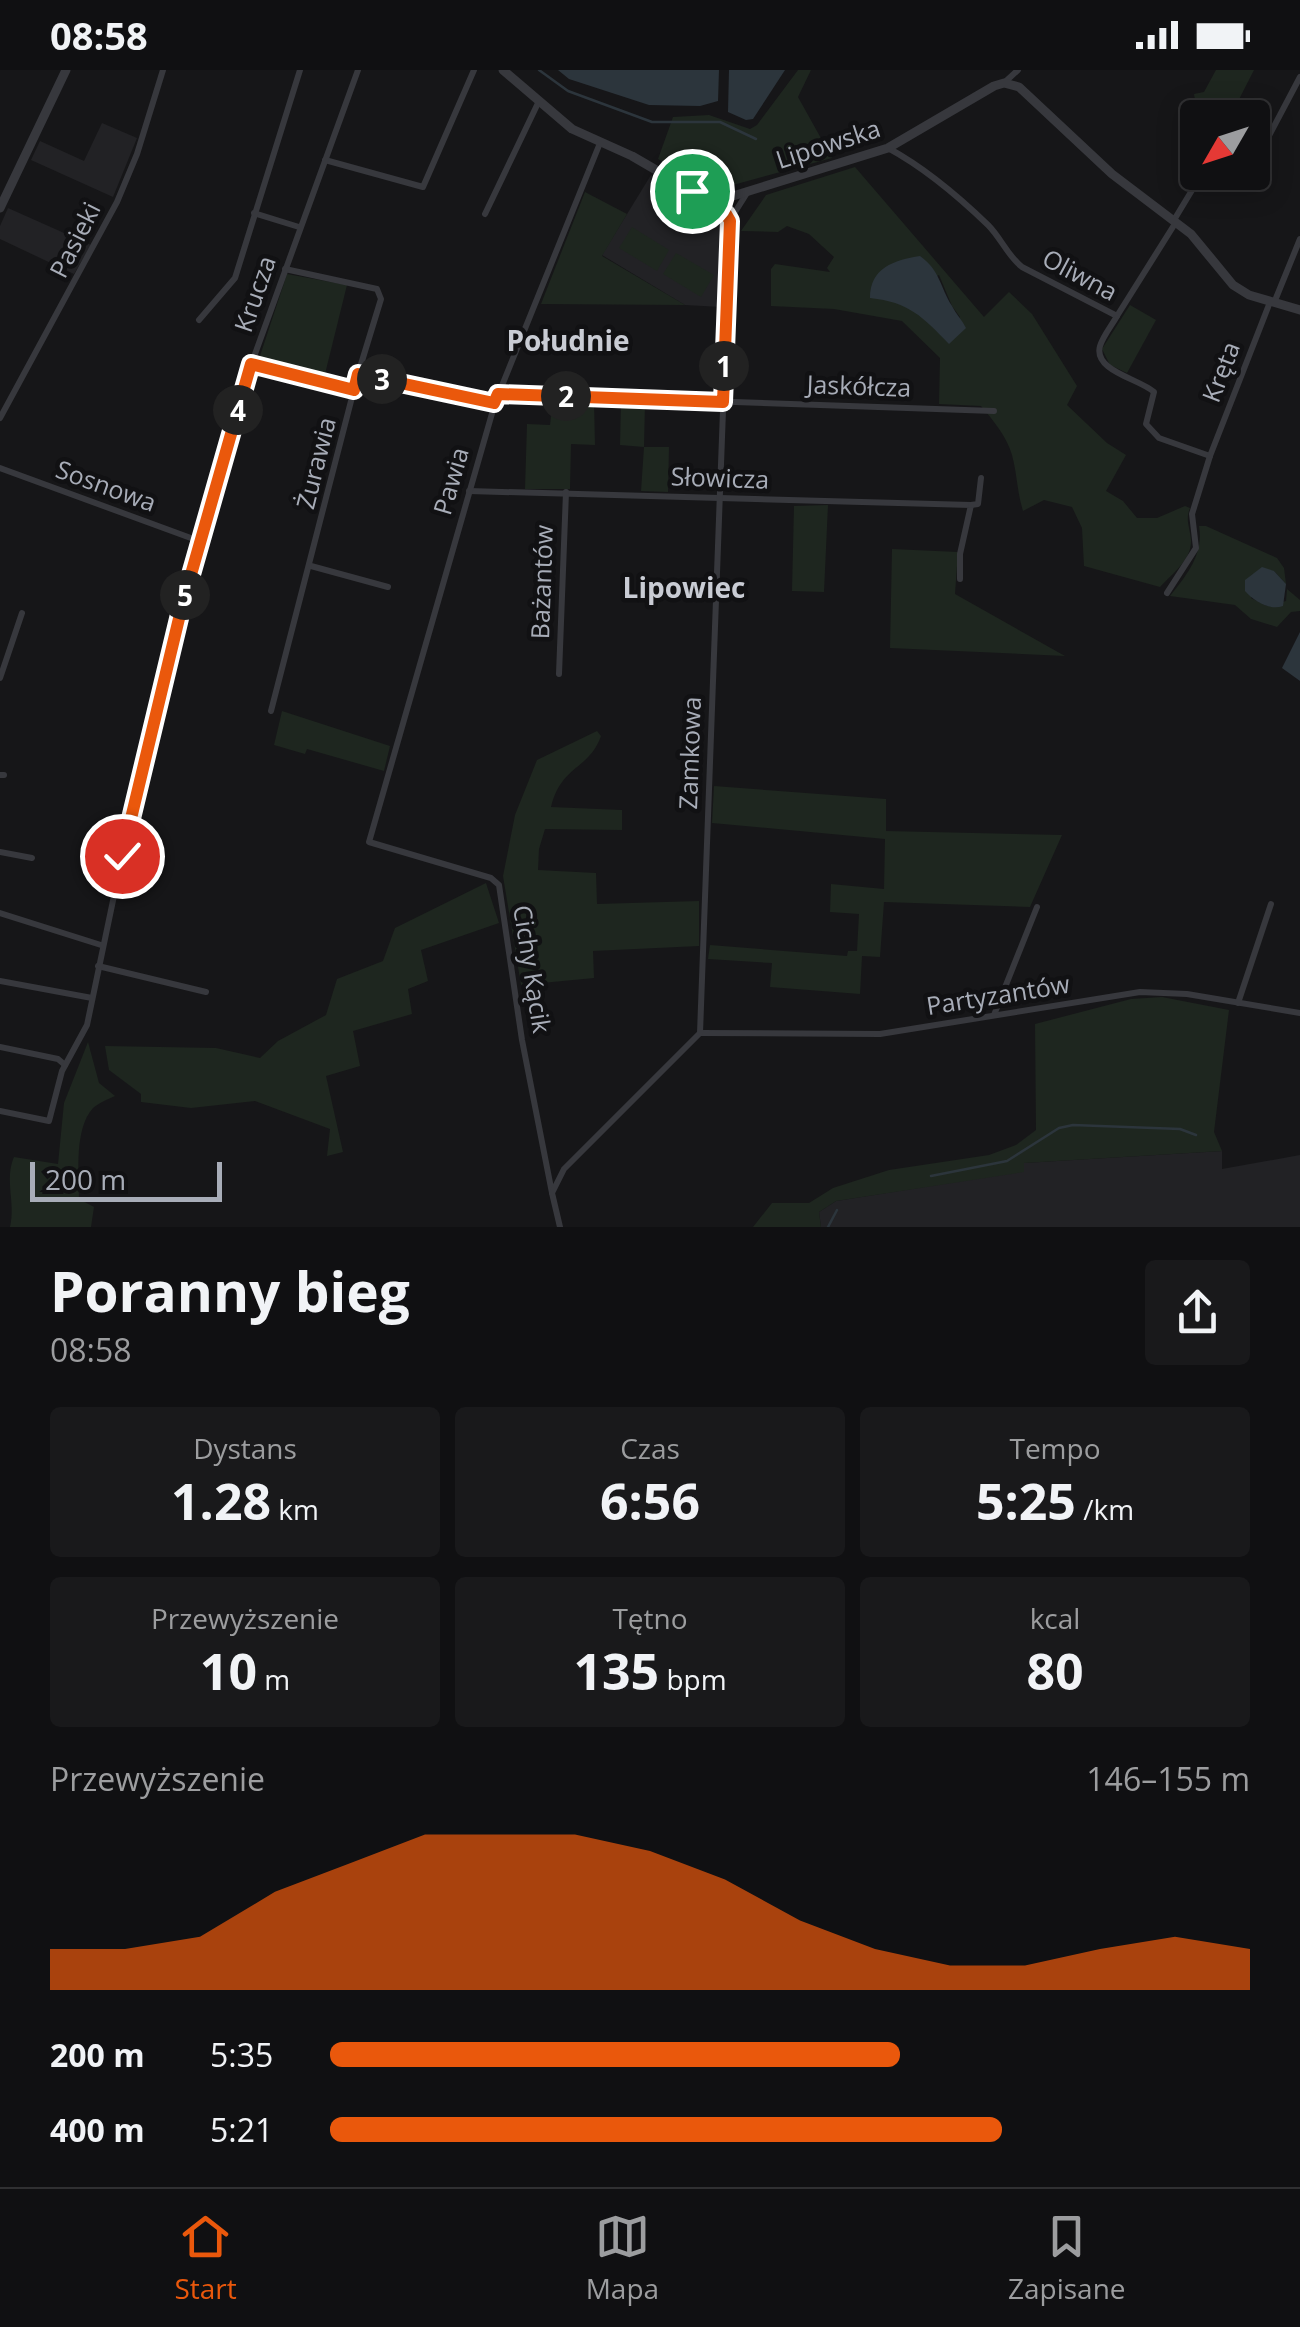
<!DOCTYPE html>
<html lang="pl">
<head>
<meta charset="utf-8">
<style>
	:root { --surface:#101012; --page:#19191b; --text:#f1f3f6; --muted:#9c9d9f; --line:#303032; --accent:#ea580c }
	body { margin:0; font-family:"Open Sans",sans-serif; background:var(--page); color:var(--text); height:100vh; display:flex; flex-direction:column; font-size:38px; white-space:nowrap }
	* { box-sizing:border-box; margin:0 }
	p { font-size:32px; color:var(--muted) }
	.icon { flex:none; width:55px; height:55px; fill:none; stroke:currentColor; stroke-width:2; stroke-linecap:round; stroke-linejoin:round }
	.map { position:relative; height:1157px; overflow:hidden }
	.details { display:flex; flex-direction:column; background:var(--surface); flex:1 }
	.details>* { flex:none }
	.needle { width:65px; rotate:231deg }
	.tools { position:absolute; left:1180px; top:30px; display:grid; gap:20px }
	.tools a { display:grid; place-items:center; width:90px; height:90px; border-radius:10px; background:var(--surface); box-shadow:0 5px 25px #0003,0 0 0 2px var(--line); font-size:50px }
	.scale { position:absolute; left:30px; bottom:25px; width:192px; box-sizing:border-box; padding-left:10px; border:5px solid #a8adb8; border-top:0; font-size:28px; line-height:35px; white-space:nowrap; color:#a8adb8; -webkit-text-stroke:8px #111113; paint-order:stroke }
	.pin { position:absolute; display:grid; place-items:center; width:85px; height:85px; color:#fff; margin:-42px; border:5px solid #fff; border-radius:50%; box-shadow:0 2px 10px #0007 }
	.km { position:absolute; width:50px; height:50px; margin:-25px; border-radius:50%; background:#222; color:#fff; font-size:28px; line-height:50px; text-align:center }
	.round { display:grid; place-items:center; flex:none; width:105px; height:105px; border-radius:10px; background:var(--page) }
	.summary { display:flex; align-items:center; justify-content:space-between; height:170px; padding:0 50px }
	h1 { font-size:55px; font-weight:700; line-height:75px }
	.stats { display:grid; grid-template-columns:repeat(3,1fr); gap:15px; height:170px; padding:10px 50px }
	.stats div { display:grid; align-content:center; border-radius:10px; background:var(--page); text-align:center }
	.stats b { font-size:50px; font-weight:700 }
	.stats small { font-size:28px; font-weight:400 }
	.stats p { font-size:28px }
	.chart { height:280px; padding:20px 50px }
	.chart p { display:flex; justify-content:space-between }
	.chart svg { width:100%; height:180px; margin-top:10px; fill:var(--accent); opacity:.7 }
	ul { padding:0 50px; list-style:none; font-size:32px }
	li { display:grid; grid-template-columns:160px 120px 1fr; align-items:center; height:75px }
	li i { height:25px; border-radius:12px; background:var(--accent) }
	.status { display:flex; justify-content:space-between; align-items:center; height:70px; padding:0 50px; background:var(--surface); direction:ltr }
	.status svg { height:28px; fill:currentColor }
	.tabs { display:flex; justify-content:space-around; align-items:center; height:140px; border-top:2px solid var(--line); background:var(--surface); font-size:28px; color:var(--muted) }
	.tabs a { display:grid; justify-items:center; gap:5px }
	.tabs .on { color:var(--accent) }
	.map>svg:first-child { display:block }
	.built { fill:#222225 }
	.green { fill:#1e261f; fill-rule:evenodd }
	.water { fill:#2c353c }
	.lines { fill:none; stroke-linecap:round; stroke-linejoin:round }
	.stream { stroke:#2c353c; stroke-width:2.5 }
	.minor { stroke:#37383d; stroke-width:6 }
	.tertiary { stroke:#37383d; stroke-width:9 }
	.route-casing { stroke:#fff; stroke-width:20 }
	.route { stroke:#ea580c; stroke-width:12 }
	.labels { text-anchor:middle; stroke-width:9; stroke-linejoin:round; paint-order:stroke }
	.street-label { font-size:25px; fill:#a8adb8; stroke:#111113 }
	.neighbourhood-label { font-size:28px; font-weight:bold; fill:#c9ccd4; stroke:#111113 }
</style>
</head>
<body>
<div class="status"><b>08:58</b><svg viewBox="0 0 49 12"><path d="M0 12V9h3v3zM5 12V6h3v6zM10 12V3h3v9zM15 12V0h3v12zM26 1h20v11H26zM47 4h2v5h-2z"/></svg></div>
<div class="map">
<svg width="1300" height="1157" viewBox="0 0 1300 1157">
	<rect width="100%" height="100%" fill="#161618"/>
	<g class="built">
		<polygon points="102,53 137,68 113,127 31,90 40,71 84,91"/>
		<polygon points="651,105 719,147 722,153 721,237 685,235 602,185"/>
		<polygon points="8,138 91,175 74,204 0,169 0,156"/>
		<polygon points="1222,1081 1222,1099 1300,1085 1300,1157 821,1157 819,1142 836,1131 1024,1101 1023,1093"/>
	</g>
	<g class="green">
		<polygon points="798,0 811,0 798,27 832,88 722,118 705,118 658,89 673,47 709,45 750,59 757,55"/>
		<polygon points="1216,0 1254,0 1231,45 1209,45 1196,37 1194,24 1204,22"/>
		<path d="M855 97 984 247 1009 222 1032 244 1077 316 1067 335 1107 373 1126 385 1106 421 1123 431 1137 448H1157L1185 436 1190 438C1185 450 1190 457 1191 470 1192 489 1173 503 1160 517L1084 496 1082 458 1072 437 1044 430 1023 441C1017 422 1017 403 1012 385 1007 367 993 350 981 336L939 334 940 288 902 251 834 239 771 236V199L775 194 830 202 827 198 834 187 809 164 787 156 778 162 741 161 766 125ZM939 205 952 236 960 247 949 273 919 243 891 230Z"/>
		<polygon points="585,122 627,144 602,186 685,235 541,234"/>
		<polygon points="632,157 669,180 657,201 619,178"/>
		<polygon points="676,183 714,205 701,227 663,204"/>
		<polygon points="287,204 347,215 324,308 258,292"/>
		<polygon points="1130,235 1156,250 1127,303 1110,295 1102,279"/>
		<polygon points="553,329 594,332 595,375 571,374 570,419 525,419 527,354 550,355"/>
		<polygon points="621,332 645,333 644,377 669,377 668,422 641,421 644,377 620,375"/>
		<polygon points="828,435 824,522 792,521 794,436"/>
		<path d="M1199 456H1206L1277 488 1284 498 1286 514 1274 501 1251 528 1267 536 1286 531 1287 519 1300 530V541L1291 542 1277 557 1251 549 1235 535 1170 526C1187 505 1204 484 1199 456Z"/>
		<polygon points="892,479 958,482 955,524 1065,586 890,578"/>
		<polygon points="282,641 390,676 384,701 307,679 305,684 274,675"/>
		<path d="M597 661 601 666C589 700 561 695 551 737L622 740V760L545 759 539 779 538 800 596 803 597 834 699 831V876L593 881 594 908 521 915 503 806 515 745 537 690Z"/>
		<polygon points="714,716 886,729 886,761 1062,765 1030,837 884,832 880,887 862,886 860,924 770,917 772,893 708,889 710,875 847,886 848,881 857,881 859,844 830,842 831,814 884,819 885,769 712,753"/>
		<polygon points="486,813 499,853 421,880 428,911 408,919 412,944 353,961 360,996 326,1006 343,1082 327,1086 330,1059 255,1031 191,1038 141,1032 141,1024 109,1000 105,976 216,978 260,988 278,971 326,945 337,909 383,891 395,858"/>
		<polygon points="1162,927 1229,940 1214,1062 1222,1081 1024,1093 1024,1102 836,1131 819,1142 821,1157 753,1157 772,1133 809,1133 833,1118 889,1100 989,1085 1016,1075 1036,1060 1035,954 1131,929"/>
		<path d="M88 972 99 1013 115 1026C108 1029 99 1033 93 1038 74 1059 79 1103 79 1129L94 1137 91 1157H10C16 1133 4 1110 14 1087L58 1094 64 1033Z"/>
	</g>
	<g class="water">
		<polygon points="558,0 719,0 718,31 700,36 649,35 569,9"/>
		<polygon points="729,0 785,0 753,49 746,50 728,42"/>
		<path d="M920 186C940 200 940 217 952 236 956 244 962 250 966 258L949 274C923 247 909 232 870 228 870 198 894 190 920 186Z"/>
		<path d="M1262 497 1274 501 1286 514 1283 536C1270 541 1254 531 1245 521V510Z"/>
		<polygon points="1300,562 1300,611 1282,598"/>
	</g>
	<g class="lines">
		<g class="stream">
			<polyline points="539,0 568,21 652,52 720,52 756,69"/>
			<polyline points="931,1106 1007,1091 1059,1058 1073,1055 1180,1059 1196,1065"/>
			<polyline points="828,1157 837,1140"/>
		</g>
		<g class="minor">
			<polyline points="1005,12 1018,0"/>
			<polyline points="1252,76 1261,81 1300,7"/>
			<path d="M888 78C925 98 957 125 988 155 1001 168 1007 185 1022 197L1117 246C1112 255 1103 266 1100 276 1093 301 1140 309 1154 322L1146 354 1159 368 1210 386"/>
			<polyline points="325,90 423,117 474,0"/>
			<polyline points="704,129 726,144"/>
			<polyline points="254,143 299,157"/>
			<polyline points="485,144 539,31"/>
			<polyline points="730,150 747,123"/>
			<polyline points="1174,150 1203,102"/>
			<polyline points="1274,233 1300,169"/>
			<polyline points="1117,246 1176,152"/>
			<polyline points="199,250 235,208 300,0"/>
			<polyline points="251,295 354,320"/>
			<polyline points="359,304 495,333"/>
			<polyline points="499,324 994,341"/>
			<polyline points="0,348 117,132 137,84 163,0"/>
			<polyline points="0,398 199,471"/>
			<polyline points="469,421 971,435 960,484 960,509"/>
			<polyline points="971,435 978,434 981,408"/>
			<polyline points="311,496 388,517"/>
			<polyline points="1167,523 1196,478 1192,444 1210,386 1270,232"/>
			<polyline points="559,604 566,422"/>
			<polyline points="0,608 22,543"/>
			<polyline points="271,641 358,304 381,229 377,219 285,199"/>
			<polyline points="0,705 4,705"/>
			<polyline points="0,782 32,788"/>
			<polyline points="0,843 101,875"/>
			<polyline points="98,896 206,922"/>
			<polyline points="0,911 92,928"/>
			<polyline points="1238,933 1271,834"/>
			<polyline points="994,945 1037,837"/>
			<polyline points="700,963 880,964 1140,922 1187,924 1300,943"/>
			<polyline points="0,977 58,989 65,995"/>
			<polyline points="0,1041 49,1051 62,1001 87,955 129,754 199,471 251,295 358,0"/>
			<polyline points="552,1123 522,970 499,815 491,808 369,772 495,333 600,73"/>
			<polyline points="560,1157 552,1123 564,1099 700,963 730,151 725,129"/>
		</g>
		<g class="tertiary">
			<polyline points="503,0 572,59 632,86 699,125 720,130 888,78 994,16 1004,13 1019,17 1112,104 1191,164 1233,215 1249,225 1300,240"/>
			<polyline points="0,138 66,0"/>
		</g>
	</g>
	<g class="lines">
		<defs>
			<polyline id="route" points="122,786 182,536 251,294 354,320 358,304 494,333 498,324 723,332 730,151 726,144 692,121"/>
		</defs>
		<use href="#route" class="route-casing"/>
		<use href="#route" class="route"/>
	</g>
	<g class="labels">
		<g class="street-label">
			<text transform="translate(828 74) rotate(-18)" y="9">Lipowska</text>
			<text transform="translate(75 170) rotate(-63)" y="9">Pasieki</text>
			<text transform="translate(1080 205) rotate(28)" y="9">Oliwna</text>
			<text transform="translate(255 224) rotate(-71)" y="9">Krucza</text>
			<text transform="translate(1221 302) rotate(-69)" y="9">Kręta</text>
			<text transform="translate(859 316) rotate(2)" y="9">Jaskółcza</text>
			<text transform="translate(316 393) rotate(-76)" y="9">Żurawia</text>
			<text transform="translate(720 408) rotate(2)" y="9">Słowicza</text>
			<text transform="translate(451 411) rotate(-74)" y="9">Pawia</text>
			<text transform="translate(106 416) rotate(20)" y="9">Sosnowa</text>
			<text transform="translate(542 512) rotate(-88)" y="9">Bażantów</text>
			<text transform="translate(690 683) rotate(-88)" y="9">Zamkowa</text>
			<text transform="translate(532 899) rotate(81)" y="9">Cichy Kącik</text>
			<text transform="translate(998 925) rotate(-9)" y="9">Partyzantów</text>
		</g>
		<g class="neighbourhood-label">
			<text x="568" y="281">Południe</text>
			<text x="684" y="528">Lipowiec</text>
		</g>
	</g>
</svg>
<div class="tools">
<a><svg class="needle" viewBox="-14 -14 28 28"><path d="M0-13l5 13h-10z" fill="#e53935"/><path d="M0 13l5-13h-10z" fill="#9c9d9f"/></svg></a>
</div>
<div class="scale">200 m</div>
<div class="pin" style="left:692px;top:121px;background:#1e9e55"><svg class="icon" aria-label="arrive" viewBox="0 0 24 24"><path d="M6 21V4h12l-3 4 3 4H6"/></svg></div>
<div class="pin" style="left:122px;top:786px;background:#d93025"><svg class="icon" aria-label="check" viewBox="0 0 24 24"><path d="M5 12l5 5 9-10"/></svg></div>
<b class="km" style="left:724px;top:296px">1</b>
<b class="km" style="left:566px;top:326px">2</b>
<b class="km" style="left:382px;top:309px">3</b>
<b class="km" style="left:238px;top:340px">4</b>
<b class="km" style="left:185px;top:525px">5</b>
</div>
<section class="details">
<div class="summary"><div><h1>Poranny bieg</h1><p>08:58</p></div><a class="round"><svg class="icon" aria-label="share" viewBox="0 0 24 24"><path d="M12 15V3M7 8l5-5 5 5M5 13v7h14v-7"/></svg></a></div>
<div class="stats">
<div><p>Dystans</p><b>1.28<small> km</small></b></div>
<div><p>Czas</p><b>6:56</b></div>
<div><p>Tempo</p><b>5:25<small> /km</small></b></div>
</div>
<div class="stats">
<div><p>Przewyższenie</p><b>10<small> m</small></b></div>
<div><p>Tętno</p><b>135<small> bpm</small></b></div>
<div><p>kcal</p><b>80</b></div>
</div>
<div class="chart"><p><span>Przewyższenie</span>146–155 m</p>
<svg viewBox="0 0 160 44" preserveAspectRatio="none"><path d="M0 44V34L10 34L20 31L30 20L40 13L50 6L60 6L70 6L80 10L90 17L100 27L110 34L120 38L130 38L140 34L150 31L160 34V44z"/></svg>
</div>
<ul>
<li><b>200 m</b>5:35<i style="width:62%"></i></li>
<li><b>400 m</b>5:21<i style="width:73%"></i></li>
</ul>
</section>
<nav class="tabs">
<a class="on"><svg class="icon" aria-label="home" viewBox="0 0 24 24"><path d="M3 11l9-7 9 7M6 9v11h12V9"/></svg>Start</a>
<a><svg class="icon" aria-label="map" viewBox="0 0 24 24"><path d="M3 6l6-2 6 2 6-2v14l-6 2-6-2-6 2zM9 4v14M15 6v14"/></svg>Mapa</a>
<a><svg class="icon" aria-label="saved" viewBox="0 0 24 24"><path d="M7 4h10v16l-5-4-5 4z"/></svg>Zapisane</a>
</nav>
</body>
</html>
